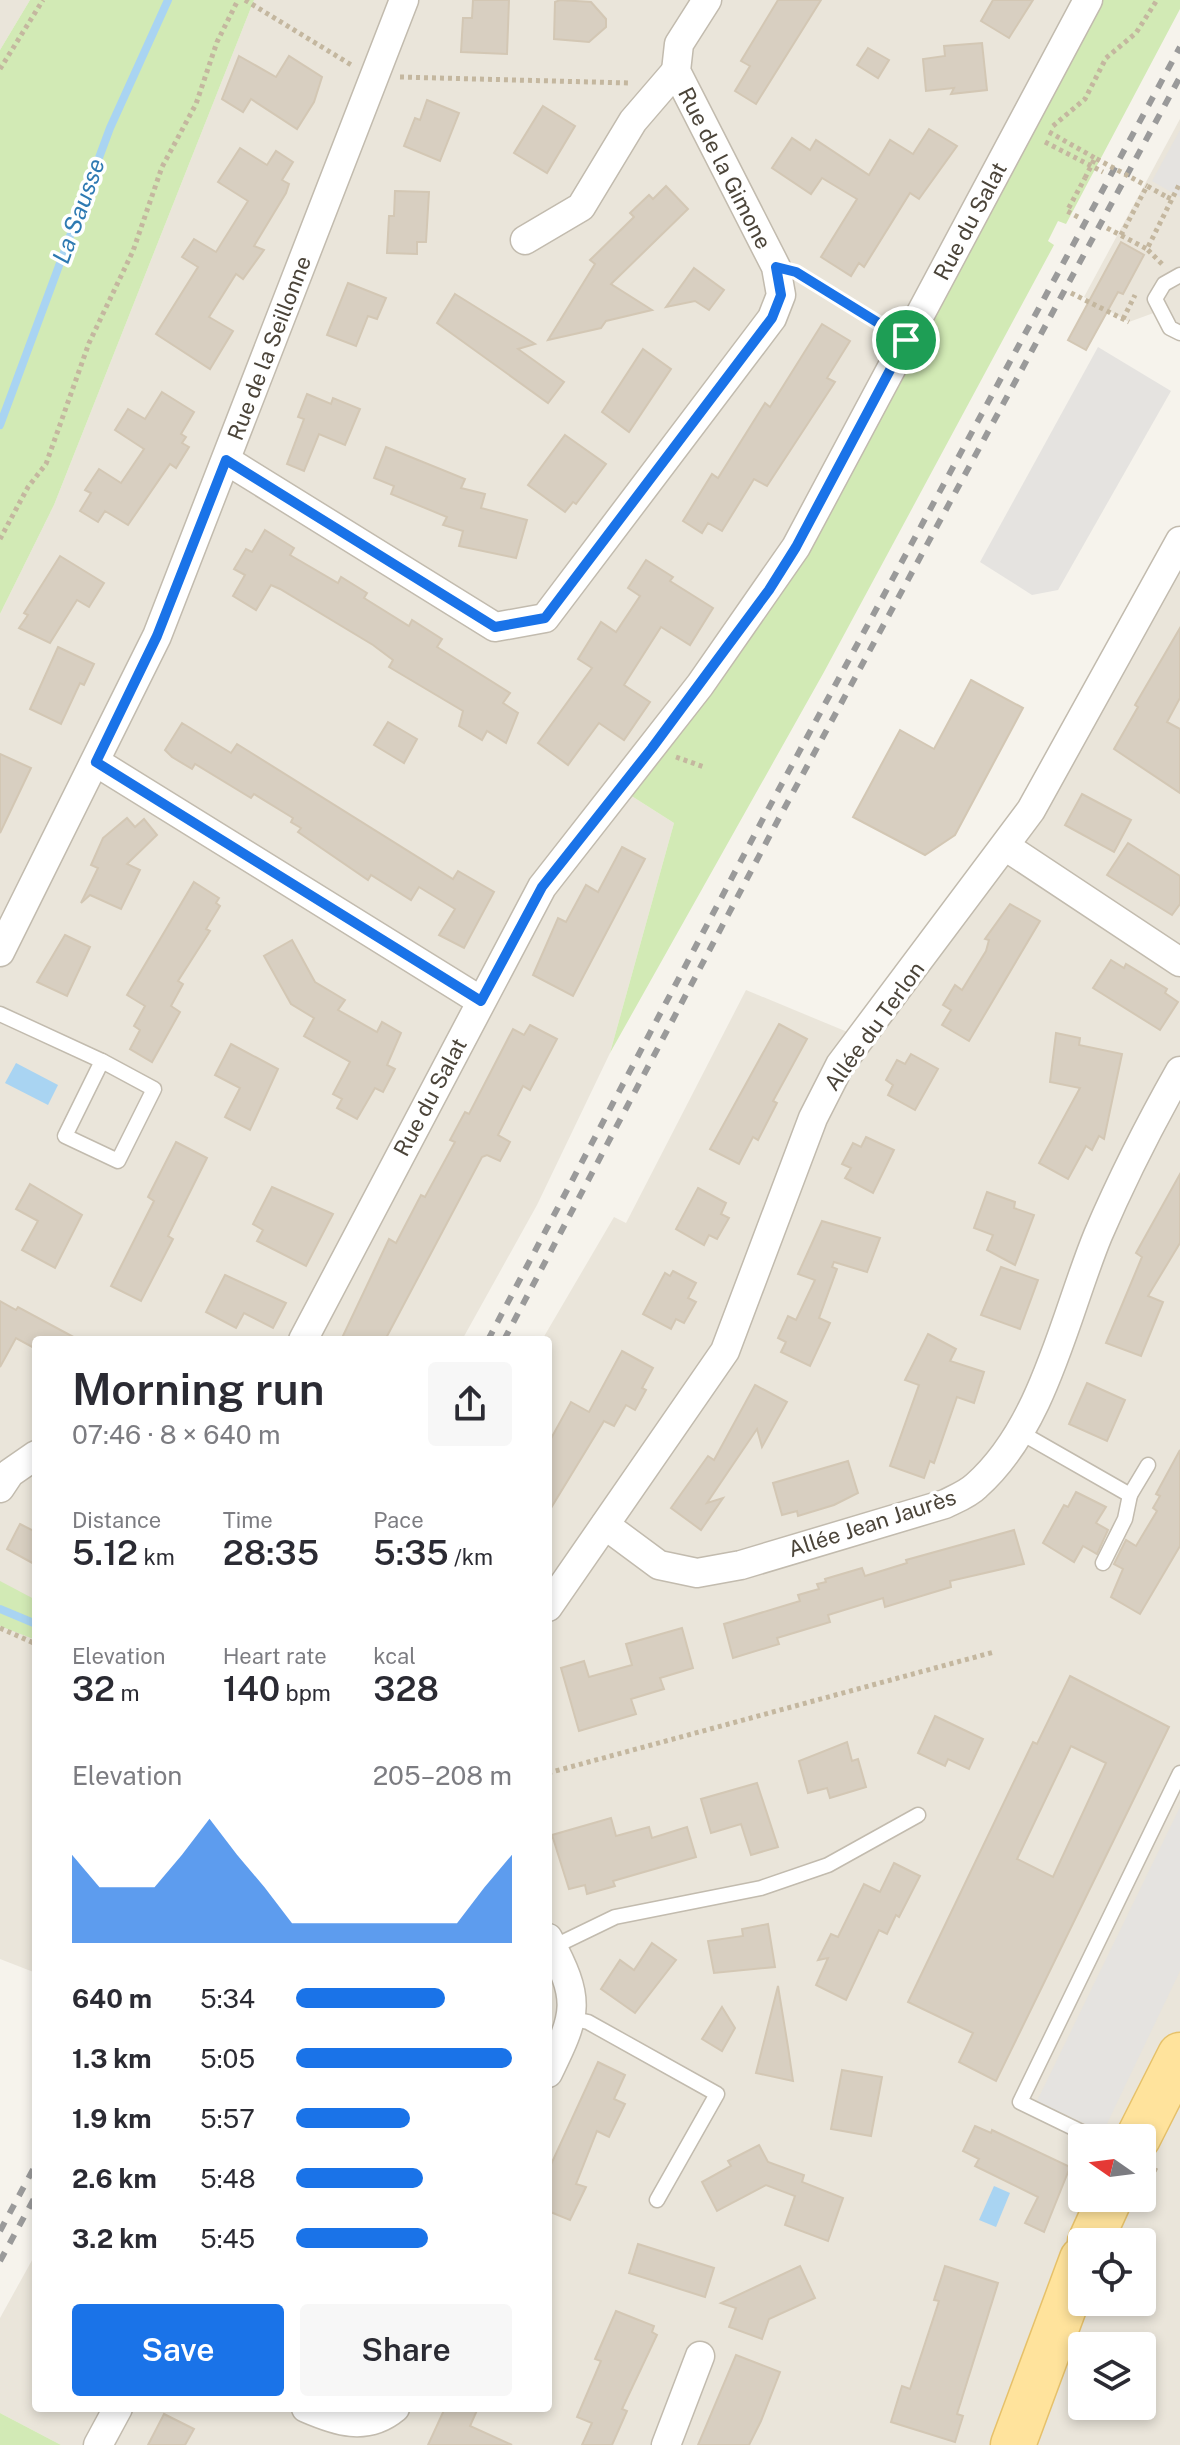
<!DOCTYPE html>
<html lang="en">
<head>
<meta charset="utf-8">
<style>
	:root { --surface:#fff; --page:#f7f7f7; --text:#2b2b33; --muted:#7c7c81; --accent:#1a73e8 }
	body { margin:0; font-family:"Public Sans",sans-serif; background:var(--page); color:var(--text); height:100vh; display:flex; flex-direction:column; font-size:30px; white-space:nowrap }
	* { box-sizing:border-box; margin:0 }
	p { font-size:26px; color:var(--muted) }
	.icon { flex:none; width:44px; height:44px; fill:none; stroke:currentColor; stroke-width:2; stroke-linecap:round; stroke-linejoin:round }
	.map { position:relative; flex:1; overflow:hidden }
	.details { position:absolute; left:32px; top:1336px; width:520px; height:1076px; display:flex; flex-direction:column; background:var(--surface); border-radius:8px; box-shadow:0 4px 12px #0003 }
	.details>* { flex:none }
	.needle { width:52px; rotate:284deg }
	.buttons { position:absolute; left:1068px; top:2124px; display:grid; gap:16px }
	.buttons a { display:grid; place-items:center; width:88px; height:88px; border-radius:8px; background:var(--surface); box-shadow:0 4px 12px #0003; font-size:40px }
	.pin { position:absolute; display:grid; place-items:center; width:68px; height:68px; color:#fff; margin:-34px; border:4px solid #fff; border-radius:50%; box-shadow:0 2px 8px #0007 }
	.round { display:grid; place-items:center; flex:none; width:84px; height:84px; border-radius:8px; background:var(--page) }
	.summary { display:flex; align-items:center; justify-content:space-between; height:136px; padding:0 40px }
	h1 { font-size:44px; font-weight:600; line-height:60px }
	.stats { display:grid; grid-template-columns:repeat(3,1fr); gap:12px; height:136px; padding:8px 40px }
	.stats div { display:grid; align-content:center }
	.stats b { font-size:34px; font-weight:600 }
	.stats small { font-size:22px; font-weight:400 }
	.stats p { font-size:22px }
	.chart { height:224px; padding:16px 40px }
	.chart p { display:flex; justify-content:space-between }
	.chart svg { width:100%; height:144px; margin-top:8px; fill:var(--accent); opacity:.7 }
	.primary-button { display:flex; gap:16px; margin-top:auto; padding:16px 40px }
	.primary-button a { flex:1; height:92px; border-radius:8px; background:var(--accent); color:#fff; font-size:32px; font-weight:600; line-height:92px; text-align:center }
	.primary-button a+a { background:var(--page); color:var(--text) }
	ul { padding:0 40px; list-style:none; font-size:26px }
	li { display:grid; grid-template-columns:128px 96px 1fr; align-items:center; height:60px }
	li i { height:20px; border-radius:10px; background:var(--accent) }
	.map>svg:first-child { display:block }
	.residential { fill:#eae5da; fill-rule:evenodd }
	.green { fill:#d2eab5 }
	.parking { fill:#e5e3e0 }
	.water { fill:#a9d4f2 }
	.lines { fill:none; stroke-linecap:round; stroke-linejoin:round }
	.stream { stroke:#a9d4f2; stroke-width:8 }
	.building { fill:#d8cfc1; stroke:#d3c7b4; stroke-width:2; fill-rule:evenodd }
	.service-casing { stroke:#c2bbae; stroke-width:17 }
	.minor-casing { stroke:#c2bbae; stroke-width:31 }
	.primary-casing { stroke:#e6c16a; stroke-width:47 }
	.path { stroke:#c4b79f; stroke-width:5; stroke-dasharray:4 4; stroke-linecap:butt }
	.service { stroke:#fff; stroke-width:14 }
	.minor { stroke:#fff; stroke-width:28 }
	.primary { stroke:#ffe39c; stroke-width:44 }
	.rail { stroke:#9a9a9a; stroke-width:6; stroke-dasharray:10 10; stroke-linecap:butt }
	.path-bridge { stroke:#c4b79f; stroke-width:5; stroke-dasharray:4 4; stroke-linecap:butt }
	.route-casing { stroke:#fff; stroke-width:16 }
	.route { stroke:#1a73e8; stroke-width:10 }
	.labels { text-anchor:middle; stroke-width:7; stroke-linejoin:round; paint-order:stroke }
	.street-label { font-size:22px; fill:#4b4439; stroke:#fff }
	.water-label { font-size:24px; font-style:italic; fill:#2e7ab2; stroke:#fff }
</style>
</head>
<body>
<div class="map">
<svg width="1180" height="2445" viewBox="0 0 1180 2445">
	<rect width="100%" height="100%" fill="#f6f3ec"/>
	<g class="residential">
		<polygon points="0,0 30,0 0,50"/>
		<polygon points="254,0 1088,0 769,590 619,788 674,823 610,1053 537,1205 462,1340 36,1340 36,1973 0,1959 0,614 54,505"/>
		<polygon points="1180,119 1180,333 1159,311 1129,322 1084,297"/>
		<path d="M1180 541V2445H61L0 2413V2318L36 2253V2408H548V1340H542L614 1217 626 1223 746 990 862 1038 983 879ZM1082 2138H1142V2198H1082ZM1082 2242H1142V2302H1082ZM1082 2346H1142V2406H1082Z"/>
	</g>
	<g class="green">
		<polygon points="30,0 254,0 54,505 0,614 0,50"/>
		<polygon points="1088,0 1180,0 1180,9 1066,224 1058,221 1048,241 1054,245 824,672 610,1053 674,823 619,788 769,590"/>
		<polygon points="0,1581 36,1600 36,1640 0,1626"/>
		<polygon points="0,2413 61,2445 0,2445"/>
	</g>
	<g class="parking">
		<polygon points="1180,130 1180,197 1152,181"/>
		<polygon points="1098,347 1171,391 1058,590 1032,595 980,562"/>
		<polygon points="1180,1807 1180,1971 1103,2132 1037,2101"/>
	</g>
	<g class="water">
		<polygon points="16,1063 58,1085 48,1105 5,1083"/>
		<polygon points="994,2186 1010,2193 996,2227 979,2220"/>
	</g>
	<g class="lines">
		<g class="stream">
			<polyline points="0,425 110,128 168,0"/>
			<polyline points="0,1609 36,1624"/>
		</g>
	</g>
	<g class="building">
		<polygon points="473,0 509,0 507,54 461,52 463,18 472,18"/>
		<polygon points="560,0 591,2 606,19 606,27 589,42 554,39 555,2"/>
		<polygon points="778,0 821,0 756,104 735,91 750,66 741,61"/>
		<polygon points="993,0 1033,0 1009,38 981,21"/>
		<polygon points="982,43 987,90 951,94 954,88 926,91 923,59 945,56 944,46"/>
		<polygon points="868,48 889,60 878,78 857,65"/>
		<polygon points="239,56 276,77 289,56 322,77 314,102 297,129 251,99 243,112 222,99"/>
		<polygon points="427,100 459,113 440,161 404,146 415,118 420,120"/>
		<polygon points="543,106 575,126 547,173 514,153"/>
		<polygon points="929,129 957,146 919,199 910,193 864,267 859,263 851,276 821,257 857,199 822,178 811,194 772,168 792,138 810,150 816,140 869,175 890,140 913,154"/>
		<polygon points="240,148 267,165 276,151 293,162 282,180 289,184 286,193 254,246 264,250 243,279 236,274 209,317 233,331 210,369 156,334 198,267 182,257 194,239 216,252 248,201 218,182"/>
		<polygon points="666,186 688,209 611,284 652,310 606,321 601,328 548,340 595,264 590,260 634,217 630,213 649,195 653,199"/>
		<polygon points="395,191 429,192 426,242 417,242 417,254 387,253 389,216 394,216"/>
		<polygon points="1121,242 1144,255 1123,294 1118,292 1086,350 1068,340"/>
		<polygon points="694,268 724,290 709,310 695,301 666,307"/>
		<polygon points="348,283 386,298 377,319 368,316 356,346 327,335"/>
		<polygon points="455,294 535,344 518,349 564,382 548,403 437,323"/>
		<polygon points="822,324 850,341 827,378 835,382 767,486 754,479 722,531 708,523 702,533 683,521 712,474 718,478 765,403 770,407"/>
		<polygon points="643,349 671,369 629,432 602,412"/>
		<polygon points="162,392 194,412 181,434 186,437 182,443 189,447 176,468 170,464 128,525 105,511 98,522 80,511 91,493 85,490 99,469 121,483 144,449 115,430 128,409 145,419"/>
		<polygon points="307,394 331,404 333,398 360,409 345,445 319,434 304,471 287,464 304,419 298,417"/>
		<polygon points="565,435 606,464 576,504 573,502 565,512 528,485"/>
		<polygon points="386,447 465,479 461,488 485,494 481,508 527,520 516,558 459,546 463,531 443,525 447,517 391,494 394,486 374,478"/>
		<polygon points="265,530 294,548 290,555 338,583 341,577 367,593 364,598 409,626 412,620 442,639 437,647 510,693 503,703 518,713 506,743 487,731 482,740 459,726 463,711 389,667 393,660 373,645 280,589 271,585 256,610 233,596 245,575 234,569 246,549 252,552"/>
		<polygon points="60,556 104,583 89,607 77,600 50,643 19,628 28,615 24,613"/>
		<polygon points="646,560 673,577 670,581 713,608 690,645 661,627 624,685 650,702 624,740 599,723 568,765 538,743 592,668 578,659 601,622 616,632 640,596 628,588"/>
		<polygon points="1180,628 1180,698 1167,722 1180,729 1180,793 1114,749 1138,707 1135,705"/>
		<polygon points="58,647 94,664 84,685 80,683 61,724 30,709"/>
		<polygon points="971,680 1023,708 955,835 925,855 853,817 900,730 934,749"/>
		<polygon points="388,722 417,739 404,763 374,745"/>
		<polygon points="182,723 231,753 237,744 453,879 458,871 494,892 464,948 439,935 455,909 419,887 411,900 371,875 368,880 298,832 301,828 291,822 293,818 254,794 251,798 195,764 192,769 172,757 165,750"/>
		<polygon points="0,754 31,768 0,833"/>
		<polygon points="1082,794 1131,820 1114,852 1065,825"/>
		<polygon points="127,818 135,827 144,819 157,835 127,864 140,870 121,909 90,895 81,903 98,868 91,865 103,838"/>
		<polygon points="1128,843 1180,876 1180,904 1172,915 1107,875"/>
		<polygon points="622,847 645,859 573,996 533,975 558,918 566,922 586,885 598,892"/>
		<polygon points="194,882 219,898 216,903 220,906 206,929 210,931 178,981 183,984 171,1006 180,1012 152,1062 130,1049 140,1030 134,1026 145,1006 127,995"/>
		<polygon points="1010,904 1040,921 969,1041 942,1025 951,1010 943,1005 955,985 962,990 986,951 989,940 985,939"/>
		<polygon points="65,935 90,947 67,996 37,982"/>
		<polygon points="292,940 315,982 345,1000 338,1010 377,1032 382,1022 401,1033 387,1065 395,1069 383,1092 375,1088 357,1119 337,1108 342,1099 333,1094 350,1062 304,1036 314,1018 291,1004 264,956"/>
		<polygon points="1111,960 1124,968 1126,964 1167,989 1165,993 1178,1002 1160,1030 1093,988"/>
		<polygon points="779,1024 807,1039 773,1101 777,1103 758,1140 753,1137 739,1164 710,1149"/>
		<polygon points="530,1025 557,1039 530,1090 523,1086 498,1135 510,1142 500,1161 487,1155 482,1157 385,1340 341,1340 389,1239 396,1243 421,1195 425,1197 455,1142 450,1140 465,1112 469,1114 513,1029 524,1035"/>
		<polygon points="1056,1033 1080,1038 1079,1045 1122,1054 1104,1139 1099,1136 1092,1150 1086,1146 1068,1179 1039,1163 1080,1088 1050,1082"/>
		<polygon points="231,1044 278,1069 250,1130 225,1117 240,1088 215,1075"/>
		<polygon points="911,1054 938,1069 915,1110 888,1095 893,1085 886,1080 897,1060 905,1064"/>
		<polygon points="866,1137 894,1150 873,1193 845,1178 851,1168 842,1164 853,1143 861,1147"/>
		<polygon points="176,1142 207,1158 168,1236 173,1239 141,1301 111,1286 154,1201 148,1197"/>
		<polygon points="1180,1174 1180,1243 1148,1296 1163,1302 1141,1356 1106,1343 1142,1257 1136,1253"/>
		<polygon points="30,1184 82,1215 55,1268 22,1250 38,1221 16,1209"/>
		<polygon points="272,1187 333,1214 306,1266 257,1241 263,1230 253,1224"/>
		<polygon points="698,1188 726,1203 721,1214 729,1218 717,1239 709,1235 704,1245 676,1229"/>
		<polygon points="987,1192 1015,1202 1014,1208 1034,1215 1015,1265 987,1250 993,1235 974,1228"/>
		<polygon points="822,1221 880,1238 867,1272 834,1262 832,1267 837,1269 819,1318 830,1323 810,1366 781,1352 786,1342 778,1338 788,1316 796,1320 815,1280 798,1274"/>
		<polygon points="1001,1267 1038,1280 1020,1329 981,1315"/>
		<polygon points="673,1271 696,1283 688,1298 696,1302 684,1323 676,1319 671,1329 643,1314 665,1273 670,1276"/>
		<polygon points="225,1275 286,1303 273,1328 244,1313 236,1328 206,1312"/>
		<polygon points="0,1301 16,1310 18,1307 79,1340 36,1340 36,1349 16,1338 0,1367"/>
		<polygon points="928,1334 956,1349 950,1361 984,1372 974,1403 957,1397 934,1463 930,1461 924,1478 890,1466 919,1385 905,1380"/>
		<polygon points="622,1351 653,1368 642,1388 646,1390 635,1410 626,1405 614,1426 604,1421 548,1513 548,1444 571,1402 589,1412"/>
		<polygon points="1087,1383 1125,1400 1107,1441 1069,1424"/>
		<polygon points="755,1385 787,1402 762,1447 757,1429 707,1503 723,1498 701,1530 671,1508 708,1456 714,1460"/>
		<polygon points="1180,1450 1180,1546 1140,1614 1111,1597 1123,1569 1114,1564 1126,1540 1136,1546 1157,1511 1153,1508 1160,1496 1156,1494"/>
		<polygon points="848,1461 858,1493 834,1505 798,1516 797,1511 782,1515 773,1483"/>
		<polygon points="1076,1492 1106,1507 1096,1523 1108,1530 1097,1554 1083,1546 1074,1562 1043,1543 1064,1505 1068,1507"/>
		<polygon points="20,1524 36,1532 36,1565 7,1549"/>
		<polygon points="1014,1530 1024,1564 950,1581 951,1587 885,1607 883,1598 828,1615 830,1622 777,1638 779,1644 733,1658 724,1624 800,1601 798,1595 819,1589 817,1584 826,1582 825,1579 862,1568 865,1576 907,1563 906,1560"/>
		<polygon points="682,1628 693,1668 660,1678 664,1689 631,1699 636,1714 579,1731 561,1668 584,1661 589,1677 632,1665 626,1644"/>
		<path d="M1070 1676 1169 1727 996 2081 959 2062 973 2033 908 2002 1033 1742 1037 1744ZM1071 1746 1106 1763 1053 1877 1017 1859Z"/>
		<polygon points="935,1716 983,1739 969,1769 948,1759 945,1766 918,1753"/>
		<polygon points="847,1742 852,1761 858,1759 866,1787 830,1798 827,1788 808,1793 799,1761"/>
		<polygon points="757,1783 778,1847 751,1855 741,1824 711,1833 701,1799"/>
		<polygon points="611,1818 616,1836 649,1827 652,1838 687,1827 696,1857 613,1881 615,1886 587,1894 585,1885 569,1889 552,1835"/>
		<polygon points="894,1863 920,1876 899,1917 896,1915 887,1934 879,1930 846,2000 816,1985 828,1958 818,1960 831,1934 838,1937 864,1884 880,1892"/>
		<polygon points="768,1924 775,1967 714,1973 708,1941 743,1936 742,1929"/>
		<polygon points="652,1943 676,1960 635,2013 601,1989 620,1960 634,1970"/>
		<polygon points="778,1986 788,2047 793,2081 756,2073"/>
		<polygon points="722,2007 735,2028 722,2051 702,2039"/>
		<polygon points="598,2062 625,2075 614,2099 625,2104 609,2137 597,2131 576,2184 586,2187 570,2220 548,2211 548,2171"/>
		<polygon points="842,2070 882,2077 871,2136 831,2129"/>
		<polygon points="975,2126 991,2133 992,2130 1070,2167 1044,2232 1025,2223 1038,2197 975,2166 979,2159 963,2151"/>
		<polygon points="759,2145 768,2162 804,2175 802,2182 843,2198 828,2241 785,2225 795,2196 766,2185 717,2211 702,2182 731,2166 728,2161"/>
		<polygon points="638,2244 714,2268 705,2297 629,2273"/>
		<polygon points="800,2266 815,2298 769,2319 762,2339 729,2327 736,2308 721,2303"/>
		<polygon points="945,2266 998,2283 957,2414 963,2416 955,2442 891,2422 902,2386 910,2389 939,2301 934,2300"/>
		<polygon points="616,2311 654,2326 652,2332 657,2335 622,2409 627,2411 612,2445 582,2445 592,2423 577,2417 601,2361 595,2359"/>
		<polygon points="736,2355 780,2372 761,2421 749,2445 698,2445"/>
		<polygon points="445,2408 478,2408 470,2426 512,2445 428,2445"/>
		<polygon points="164,2414 194,2429 185,2445 148,2445"/>
	</g>
	<g class="lines">
		<defs>
			<g id="service">
				<polyline points="1180,275 1164,284 1155,299 1170,328 1180,333"/>
				<polyline points="0,1014 102,1061"/>
				<polygon points="102,1061 154,1089 118,1161 65,1136"/>
				<polyline points="1018,1431 1130,1495 1125,1519 1103,1563"/>
				<polyline points="1130,1495 1148,1465"/>
				<polyline points="553,1947 615,1917 761,1888 828,1865 918,1815"/>
				<polyline points="574,2019 588,2022 717,2094 657,2200"/>
				<polyline points="1094,2138 1020,2102 1180,1773"/>
			</g>
			<g id="minor">
				<polyline points="525,240 581,207 633,121 676,71"/>
				<polyline points="226,460 495,627 545,618 772,318 781,295 776,267 676,71 679,44 707,0"/>
				<polyline points="96,762 481,1001"/>
				<polyline points="1005,846 1180,962"/>
				<polyline points="0,952 157,636 404,0"/>
				<polyline points="303,1340 542,887 700,685 796,547 1088,0"/>
				<polyline points="0,1488 10,1473 36,1455"/>
				<path d="M605 1525 659 1565 697 1573 741 1565 945 1504C955 1499 968 1494 976 1486 1044 1426 1065 1315 1098 1235 1122 1179 1150 1124 1180 1071"/>
				<polyline points="548,1607 725,1351 813,1118 840,1065 1031,810 1180,541"/>
				<path d="M548 1938C581 2000 578 2012 548 2073"/>
				<path d="M306 2408C336 2421 366 2432 395 2408"/>
				<polyline points="98,2445 118,2408"/>
				<polyline points="666,2445 700,2356"/>
			</g>
			<g id="primary">
				<polyline points="1138,2138 1180,2055"/>
				<polyline points="1090,2242 1110,2198"/>
				<polyline points="1013,2445 1082,2259"/>
			</g>
		</defs>
		<use href="#service" class="service-casing"/>
		<use href="#minor" class="minor-casing"/>
		<use href="#primary" class="primary-casing"/>
		<g class="path">
			<polyline points="245,0 353,66"/>
			<polyline points="0,69 43,0"/>
			<polyline points="400,77 630,83"/>
			<polyline points="1053,126 1085,99 1106,58 1136,33 1157,0"/>
			<polyline points="1049,132 1095,158"/>
			<polyline points="1045,142 1103,172"/>
			<polyline points="1078,217 1067,211 1085,178"/>
			<polyline points="1107,228 1147,249"/>
			<polyline points="1121,235 1147,186 1167,197"/>
			<polyline points="1162,264 1147,249 1180,183"/>
			<polyline points="805,277 884,328"/>
			<polyline points="1071,293 1129,322"/>
			<polyline points="1123,319 1135,295"/>
			<polyline points="0,539 28,487 46,464 89,343 133,251 162,167 196,104 217,42 238,0"/>
			<polyline points="676,757 704,767"/>
			<polyline points="0,1628 36,1644"/>
			<polyline points="548,1773 994,1652"/>
			<polyline points="1144,2193 1157,2165"/>
		</g>
		<use href="#service" class="service"/>
		<use href="#minor" class="minor"/>
		<use href="#primary" class="primary"/>
		<g class="rail">
			<polyline points="488,1340 765,815 1180,47"/>
			<polyline points="504,1340 778,820 1180,77"/>
			<polyline points="0,2231 36,2164"/>
			<polyline points="0,2261 36,2195"/>
		</g>
		<g class="path-bridge">
			<polyline points="1085,178 1095,158 1147,186"/>
			<polyline points="1167,197 1174,200"/>
		</g>
	</g>
	<g class="lines">
		<defs>
			<polygon id="route" points="776,267 796,272 906,340 796,547 769,590 652,748 542,887 481,1001 96,762 157,636 226,460 495,627 545,618 772,318 781,295"/>
		</defs>
		<use href="#route" class="route-casing"/>
		<use href="#route" class="route"/>
	</g>
	<g class="labels">
		<g class="street-label">
			<text transform="translate(725 168) rotate(63)" y="8">Rue de la Gimone</text>
			<text transform="translate(970 221) rotate(-62)" y="8">Rue du Salat</text>
			<text transform="translate(269 348) rotate(-69)" y="8">Rue de la Seillonne</text>
			<text transform="translate(874 1026) rotate(-54)" y="8">Allée du Terlon</text>
			<text transform="translate(430 1097) rotate(-62)" y="8">Rue du Salat</text>
			<text transform="translate(872 1523) rotate(-18)" y="8">Allée Jean Jaurès</text>
		</g>
		<g class="water-label">
			<text transform="translate(79 211) rotate(-70)" y="8">La Sausse</text>
		</g>
	</g>
</svg>
<div class="buttons">
<a><svg class="needle" viewBox="-14 -14 28 28"><path d="M0-13l5 13h-10z" fill="#e53935"/><path d="M0 13l5-13h-10z" fill="#7c7c81"/></svg></a>
<a><svg class="icon" aria-label="locate" viewBox="0 0 24 24"><circle cx="12" cy="12" r="6"/><path d="M12 2v4M12 18v4M2 12h4M18 12h4"/></svg></a>
<a><svg class="icon" aria-label="layers" viewBox="0 0 24 24"><path d="M12 4l9 5-9 5-9-5zM3 14l9 5 9-5"/></svg></a>
</div>
<div class="pin" style="left:906px;top:340px;background:#1e9e55"><svg class="icon" aria-label="arrive" viewBox="0 0 24 24"><path d="M6 21V4h12l-3 4 3 4H6"/></svg></div>
<section class="details">
<div class="summary"><div><h1>Morning run</h1><p>07:46 · 8 × 640 m</p></div><a class="round"><svg class="icon" aria-label="share" viewBox="0 0 24 24"><path d="M12 15V3M7 8l5-5 5 5M5 13v7h14v-7"/></svg></a></div>
<div class="stats">
<div><p>Distance</p><b>5.12<small> km</small></b></div>
<div><p>Time</p><b>28:35</b></div>
<div><p>Pace</p><b>5:35<small> /km</small></b></div>
</div>
<div class="stats">
<div><p>Elevation</p><b>32<small> m</small></b></div>
<div><p>Heart rate</p><b>140<small> bpm</small></b></div>
<div><p>kcal</p><b>328</b></div>
</div>
<div class="chart"><p><span>Elevation</span>205–208 m</p>
<svg viewBox="0 0 160 44" preserveAspectRatio="none"><path d="M0 44V17L10 27L20 27L30 27L40 17L50 6L60 17L70 27L80 38L90 38L100 38L110 38L120 38L130 38L140 38L150 27L160 17V44z"/></svg>
</div>
<ul>
<li><b>640 m</b>5:34<i style="width:69%"></i></li>
<li><b>1.3 km</b>5:05<i style="width:100%"></i></li>
<li><b>1.9 km</b>5:57<i style="width:53%"></i></li>
<li><b>2.6 km</b>5:48<i style="width:59%"></i></li>
<li><b>3.2 km</b>5:45<i style="width:61%"></i></li>
</ul>
<div class="primary-button"><a>Save</a><a>Share</a></div>
</section>
</div>
</body>
</html>
